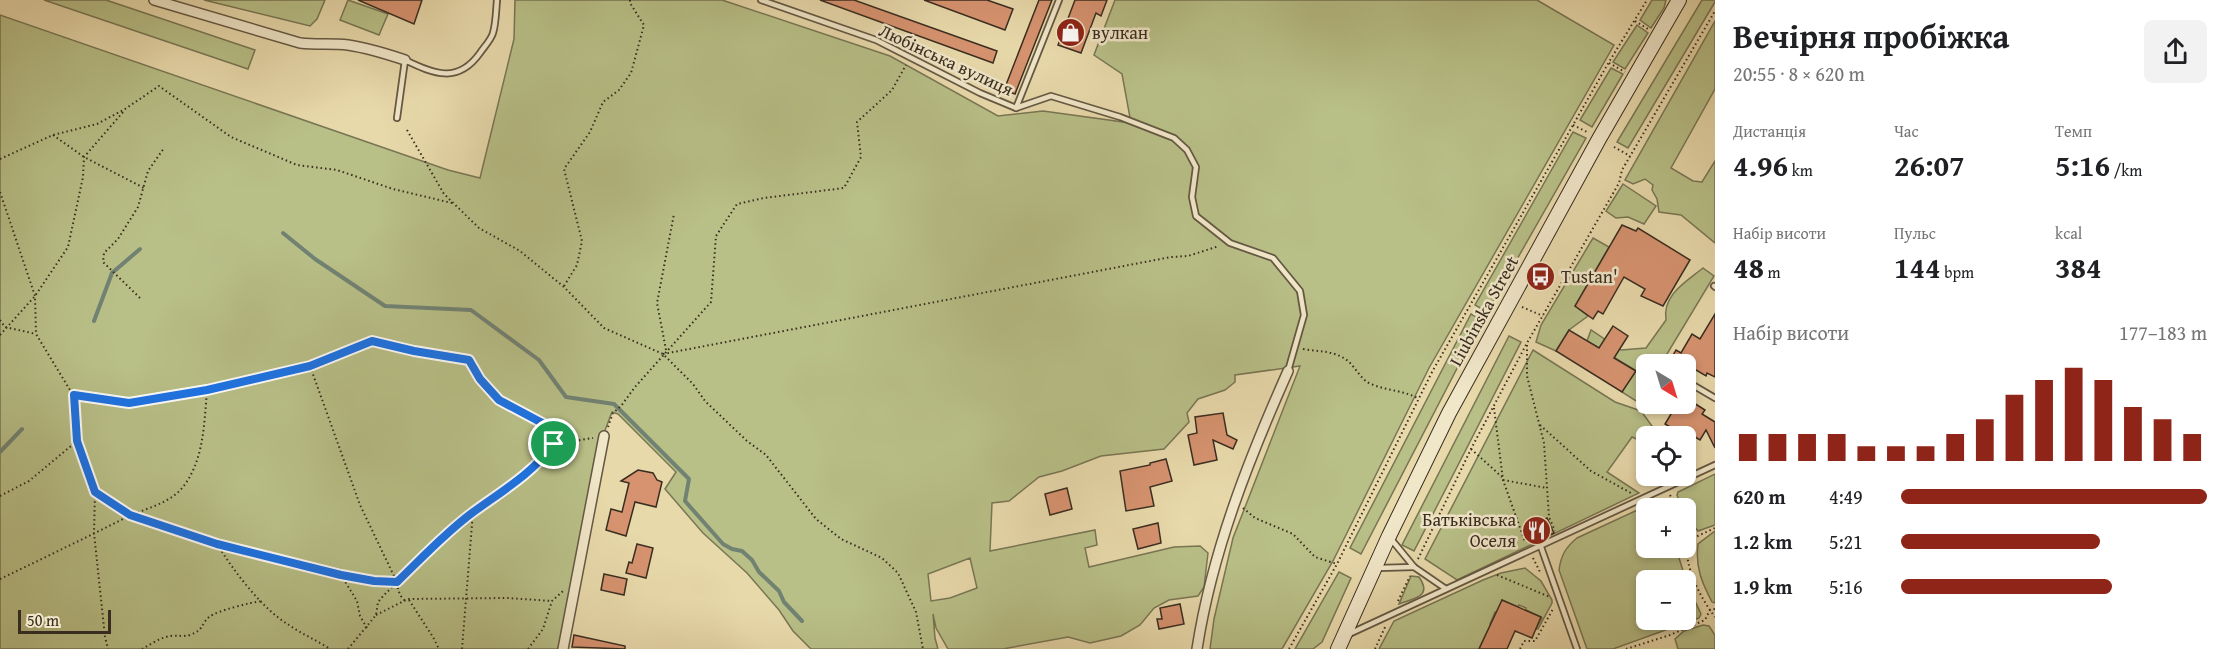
<!DOCTYPE html>
<html lang="uk">
<head>
<meta charset="utf-8">
<style>
	:root { --surface:#fff; --page:#f2f2f2; --text:#202124; --muted:#757577; --accent:#8f2418 }
	body { margin:0; font-family:"Gentium Book Plus",serif; background:var(--page); color:var(--text); height:100vh; display:flex; flex-direction:column; font-size:22px; white-space:nowrap }
	* { box-sizing:border-box; margin:0 }
	p { font-size:20px; color:var(--muted) }
	.icon { flex:none; width:33px; height:33px; fill:none; stroke:currentColor; stroke-width:2; stroke-linecap:round; stroke-linejoin:round }
	.map { position:relative; flex:1; overflow:hidden }
	.details { display:flex; flex-direction:column; background:var(--surface); width:510px }
	.details>* { flex:none }
	.needle { width:39px; rotate:142deg }
	.controls { position:absolute; left:1636px; top:354px; display:grid; gap:12px }
	.controls a { display:grid; place-items:center; width:60px; height:60px; border-radius:9px; background:var(--surface); box-shadow:0 3px 9px #0003; font-size:30px }
	.scale { position:absolute; left:18px; bottom:15px; width:93px; box-sizing:border-box; padding-left:6px; border:3px solid #392d20; border-top:0; font-size:16px; line-height:21px; white-space:nowrap; color:#392d20; -webkit-text-stroke:4px #f0e6c8; paint-order:stroke }
	.pin { position:absolute; display:grid; place-items:center; width:51px; height:51px; color:#fff; margin:-26px; border:3px solid #fff; border-radius:50%; box-shadow:0 2px 6px #0007 }
	.round { display:grid; place-items:center; flex:none; width:63px; height:63px; border-radius:9px; background:var(--page) }
	.headline { display:flex; align-items:center; justify-content:space-between; height:102px; padding:0 18px }
	h1 { font-size:33px; font-weight:700; line-height:45px }
	.stats { display:grid; grid-template-columns:repeat(3,1fr); gap:9px; height:102px; padding:6px 18px }
	.stats div { display:grid; align-content:center }
	.stats b { font-size:30px; font-weight:700 }
	.stats small { font-size:16px; font-weight:400 }
	.stats p { font-size:16px }
	.chart { height:168px; padding:12px 18px }
	.chart p { display:flex; justify-content:space-between }
	.chart svg { width:100%; height:108px; margin-top:6px; stroke:var(--accent); stroke-width:6 }
	ul { padding:0 18px; list-style:none; font-size:20px }
	li { display:grid; grid-template-columns:96px 72px 1fr; align-items:center; height:45px }
	li i { height:15px; border-radius:8px; background:var(--accent) }
	main { display:flex; flex:1; min-height:0 }
	.map>svg:first-child { display:block }
	.green { fill:#b8bf87; stroke:#787654; stroke-width:1.5; fill-rule:evenodd }
	.lines { fill:none; stroke-linecap:round; stroke-linejoin:round }
	.stream { stroke:#718273; stroke-width:4 }
	.building { fill:#d79370; stroke:#392d20; stroke-width:1.5 }
	.service-casing { stroke:#655843; stroke-width:8 }
	.minor-casing { stroke:#655843; stroke-width:12 }
	.secondary-casing { stroke:#392d20; stroke-width:16 }
	.path { stroke:#392d20; stroke-width:2; stroke-dasharray:1.5 3; stroke-linecap:butt }
	.service { stroke:#f0e6c8; stroke-width:4.5 }
	.minor { stroke:#f0e6c8; stroke-width:9 }
	.secondary { stroke:#f0e6c8; stroke-width:14 }
	.route-casing { stroke:#fff; stroke-width:12 }
	.route { stroke:#1a73e8; stroke-width:8 }
	.labels { text-anchor:middle; stroke-width:5; stroke-linejoin:round; paint-order:stroke }
	.poi-label { font-size:18px; fill:#392d20; stroke:#f0e6c8; text-anchor:start }
	.street-label { font-size:18px; fill:#392d20; stroke:#f0e6c8 }
</style>
</head>
<body>
<main>
<div class="map">
<svg width="1715" height="649" viewBox="0 0 1715 649">
	<rect width="100%" height="100%" fill="#e8d9ab"/>
	<filter id="stains"><feTurbulence type="fractalNoise" baseFrequency=".00333" numOctaves="4"/><feColorMatrix values="0 0 0 0 .2 0 0 0 0 .09 0 0 0 0 .02 0 0 0 .5 -.17"/></filter>
	<radialGradient id="worn" r=".72"><stop offset=".6" stop-color="#630" stop-opacity="0"/><stop offset="1" stop-color="#630" stop-opacity=".3"/></radialGradient>
	<g class="green">
		<polygon points="44,0 106,0 255,50 248,69"/>
		<polygon points="204,0 325,0 317,19 310,26"/>
		<polygon points="348,0 388,14 379,35 340,20"/>
		<path d="M515 0H722L890 56 998 116 1043 111 1131 123 1122 74 1094 55 1115 0H1537L1614 45 1429 368 1333 561 1282 649H1210L1214 619 1233 538 1300 366 1235 375V382L1225 390 1198 399 1187 413 1189 422 1164 449 1101 456 1062 471 1039 477 1009 501 992 503 990 551 1095 530 1097 545 1085 548 1089 567 1174 547 1200 546 1208 553 1204 587 1198 596 1169 600 1154 608 1140 625 1121 636 1090 643 1068 637 1003 649H948L936 628 933 614 935 638 938 649H811L793 631 779 610 747 573 703 533 665 489 676 472 618 414 612 412 604 433 561 649H0V15L448 170 480 178 514 39ZM970 558 977 588 950 598 931 601 928 574Z"/>
		<polygon points="1652,0 1666,0 1664,8 1651,28 1640,20"/>
		<polygon points="1702,0 1715,0 1715,2 1628,148 1617,142"/>
		<polygon points="1715,21 1715,89 1671,168 1693,181 1702,182 1715,161 1715,243 1681,215 1659,212 1657,199 1652,190 1653,185 1645,179 1633,184 1625,180"/>
		<polygon points="1637,25 1648,33 1625,69 1613,62"/>
		<polygon points="1611,68 1623,74 1592,127 1580,120"/>
		<polygon points="1573,132 1586,138 1487,312 1475,305"/>
		<polygon points="1623,184 1656,206 1644,224 1628,217 1616,218 1606,211"/>
		<polygon points="1593,238 1609,247 1575,306 1588,316 1569,330 1556,351 1536,342 1541,325"/>
		<path d="M1703 268 1714 276 1661 364H1647V408L1622 392 1635 370 1587 341 1591 330 1621 350 1646 348 1666 320C1662 295 1686 282 1703 268Z"/>
		<polygon points="1471,314 1482,320 1361,554 1350,548"/>
		<polygon points="1509,336 1521,342 1414,551 1402,545"/>
		<polygon points="1533,350 1615,402 1641,411 1652,426 1641,441 1632,437 1607,472 1639,493 1457,580 1425,559"/>
		<polygon points="1715,474 1715,525 1698,531 1686,516 1686,508 1682,508 1677,495 1678,492"/>
		<path d="M1659 500 1665 508H1647V548H1678L1679 558 1686 580H1647V620H1686V582L1701 614 1699 618 1613 649H1587L1559 570C1561 555 1566 547 1577 538Z"/>
		<path d="M1715 531V603L1712 602C1702 583 1695 567 1698 544Z"/>
		<polygon points="1525,568 1541,581 1552,600 1552,603 1538,629 1536,629 1542,618 1526,610 1526,608 1519,605 1518,607 1502,600 1498,613 1495,612 1490,624 1493,626 1488,630 1479,649 1379,649 1394,621 1483,580 1501,573"/>
		<polygon points="1339,572 1351,578 1322,642 1313,649 1295,649"/>
		<path d="M1411 576 1419 577C1433 597 1414 598 1399 604Z"/>
		<polygon points="1703,625 1709,626 1715,635 1715,649 1678,649 1675,639 1684,631"/>
	</g>
	<g class="lines">
		<g class="stream">
			<polyline points="283,233 315,259 385,306 471,310 539,360 566,397 614,404 689,479 685,501 723,544 732,549 742,551 752,560 759,572 779,591 784,602 802,621"/>
			<polyline points="94,321 112,273 140,249"/>
			<polyline points="0,452 22,429"/>
		</g>
	</g>
	<g class="building">
		<polygon points="358,0 422,0 414,24"/>
		<polygon points="820,0 854,0 997,51 993,63"/>
		<polygon points="924,0 987,0 1013,9 1005,30"/>
		<polygon points="1039,0 1052,0 1015,94 1004,90"/>
		<polygon points="1075,0 1107,0 1101,16 1096,13 1081,53 1058,45"/>
		<polygon points="1622,225 1636,231 1638,228 1690,260 1663,306 1641,296 1645,289 1624,277 1603,314 1598,311 1593,319 1575,306"/>
		<polygon points="1715,314 1715,377 1707,373 1706,376 1686,364 1668,364 1676,350 1681,353 1692,334 1700,339"/>
		<polygon points="1613,326 1628,336 1614,358 1636,371 1622,392 1556,351 1569,330 1599,348"/>
		<polygon points="1686,398 1705,410 1702,414 1715,422 1715,448 1706,430 1700,440 1680,428 1677,431 1665,424 1677,404 1686,404"/>
		<polygon points="1223,413 1227,435 1237,440 1233,449 1213,440 1217,460 1194,465 1188,435 1197,433 1195,417"/>
		<polygon points="1166,459 1172,481 1150,487 1154,506 1126,511 1120,471 1150,465 1150,463"/>
		<polygon points="638,470 653,473 657,480 662,482 656,507 635,502 626,536 606,530 611,509 622,512 629,483 621,481"/>
		<polygon points="1067,488 1072,509 1050,515 1045,494"/>
		<polygon points="1547,518 1554,533 1533,542 1526,528"/>
		<polygon points="1158,523 1161,543 1138,549 1133,529"/>
		<polygon points="637,544 653,548 646,578 626,573 629,562 632,563"/>
		<polygon points="604,574 627,579 624,595 601,590"/>
		<polygon points="1502,600 1541,617 1532,638 1515,631 1507,649 1479,649"/>
		<polygon points="1180,604 1184,624 1159,629 1157,619 1162,619 1160,608"/>
		<polygon points="574,635 625,646 625,649 572,647"/>
	</g>
	<g class="lines">
		<defs>
			<g id="service">
				<polyline points="761,0 876,40 980,93 1016,108 1051,96 1120,117 1174,138 1187,150 1196,167 1192,197 1196,216 1230,243 1273,258 1300,291 1304,315 1288,371"/>
				<polyline points="1016,108 1059,0"/>
				<path d="M397 118 405 60C434 74 458 84 480 53 484 47 491 40 493 33 496 23 496 10 497 0"/>
				<polyline points="1714,286 1715,287"/>
				<polyline points="1686,381 1715,398"/>
				<polyline points="1391,539 1414,567 1446,589"/>
				<polyline points="1541,547 1577,649"/>
				<polyline points="1378,568 1414,567"/>
				<polyline points="1349,634 1715,465"/>
			</g>
			<g id="minor">
				<path d="M154 0 300 43C316 45 333 43 348 45 368 48 387 54 405 60"/>
				<polyline points="563,649 604,436"/>
				<path d="M1197 649C1212 552 1248 461 1288 371"/>
			</g>
			<polyline id="secondary" points="1338,649 1389,536 1449,413 1599,139 1679,0"/>
		</defs>
		<use href="#service" class="service-casing"/>
		<use href="#minor" class="minor-casing"/>
		<use href="#secondary" class="secondary-casing"/>
		<g class="path">
			<polyline points="1635,21 1648,29"/>
			<polyline points="1609,63 1625,72"/>
			<polyline points="1573,125 1589,133"/>
			<polyline points="407,130 444,194 479,228 520,251 564,287 604,328 663,354 693,384 705,401 747,441 766,455 816,519 841,539 882,558 898,573 916,612 923,649"/>
			<polyline points="53,135 84,157 144,188"/>
			<polyline points="1614,147 1630,156"/>
			<polyline points="0,159 53,135 97,124 125,109 159,86 231,137 297,165 337,170 393,189 452,203"/>
			<polyline points="0,192 35,296 36,334 73,395 77,441 95,492 94,533 105,637 108,649"/>
			<polyline points="564,286 577,265 582,241 564,169 590,132 603,102 619,90 631,73 644,25 630,3 630,0"/>
			<polyline points="140,298 103,262 104,253 118,239 138,207 148,171 164,148"/>
			<polyline points="1522,307 1543,316"/>
			<polyline points="0,320 5,327 36,334"/>
			<polyline points="0,335 35,296 68,247 83,177 84,157 124,111"/>
			<polyline points="1527,345 1527,376 1544,443 1549,517 1555,531"/>
			<path d="M1303 349C1319 352 1334 350 1348 361 1356 368 1361 380 1371 384 1387 391 1404 390 1419 399"/>
			<polyline points="666,350 657,303 674,214"/>
			<polyline points="663,354 1171,257 1188,256 1219,246"/>
			<polyline points="310,366 360,505 394,576 400,595 405,601"/>
			<polyline points="73,395 129,403 207,390 310,366 372,341 414,352 469,361 480,379 499,400 546,425 554,444"/>
			<polyline points="1494,408 1503,480 1525,542"/>
			<polyline points="1540,425 1591,471 1631,493"/>
			<polyline points="608,427 613,413 621,406 635,387 711,302 716,236 737,204 764,198 844,188 861,157 857,122 892,90 906,65"/>
			<polyline points="1471,449 1502,477"/>
			<polyline points="1503,480 1547,488"/>
			<polyline points="95,492 130,515 217,544 341,575 357,601 360,616 367,628"/>
			<polyline points="1670,495 1676,508"/>
			<polyline points="0,496 29,481 77,441"/>
			<polyline points="1243,508 1255,518 1293,534 1315,557 1337,564"/>
			<path d="M1686 533C1690 543 1687 551 1688 561 1692 581 1703 601 1715 617"/>
			<polyline points="1689,540 1715,528"/>
			<path d="M217 544C233 570 262 609 289 625 302 634 316 640 330 649"/>
			<polyline points="1533,558 1540,572"/>
			<polyline points="1418,559 1471,449 1527,343 1619,183 1622,170 1715,11"/>
			<polyline points="343,575 374,581 397,582"/>
			<polyline points="1497,575 1550,597"/>
			<path d="M0 579C42 559 85 538 127 517 146 508 169 504 183 487 204 460 204 424 207 391"/>
			<polyline points="409,600 433,637 439,649"/>
			<polyline points="1398,601 1410,576"/>
			<polyline points="376,615 408,599 507,598 552,601"/>
			<path d="M142 649C151 644 161 637 171 636 178 635 184 637 190 635 205 629 200 625 209 617 216 611 252 602 262 601"/>
			<path d="M348 649 376 615 378 602 384 595C412 568 442 536 473 513 502 490 532 474 554 444L593 438"/>
			<polyline points="462,649 473,512"/>
			<polyline points="528,649 543,629 552,601 563,591"/>
			<polyline points="1289,649 1337,564 1432,372 1609,62 1647,0"/>
			<polyline points="1375,649 1386,625"/>
			<polyline points="1520,649 1524,641 1535,641 1553,609"/>
			<polyline points="1626,649 1670,635 1705,620 1710,610 1715,609"/>
		</g>
		<use href="#service" class="service"/>
		<use href="#minor" class="minor"/>
		<use href="#secondary" class="secondary"/>
	</g>
	<g class="lines">
		<defs>
			<path id="route" d="M372 341 414 351 469 360 480 379 499 400 546 425 554 444C532 474 502 491 472 513 445 533 421 559 397 582L374 581 341 575 217 544 130 515 95 492 77 441 74 395 129 403 207 390 310 366Z"/>
		</defs>
		<use href="#route" class="route-casing"/>
		<use href="#route" class="route"/>
	</g>
	<defs>
		<symbol id="shop-disc" viewBox="-11 -11 22 22"><circle r="9.5" fill="#8f2418" stroke="#f0e6c8"/><path d="M-5-2.5h2.3a2.7 3.5 0 0 1 5.4 0H5L5.5 6h-11ZM-1.5-2.5h3a1.5 2.3 0 0 0-3 0Z" fill="#fff"/></symbol>
		<symbol id="bus-disc" viewBox="-11 -11 22 22"><circle r="9.5" fill="#8f2418" stroke="#f0e6c8"/><path d="M-5-6H5V4H4V6H2V4H-2V6H-4V4H-5ZM-3.5-4V0h7V-4ZM-3.5 1.2v1.5H-2V1.2ZM2 1.2v1.5H3.5V1.2Z" fill="#fff"/></symbol>
		<symbol id="restaurant-disc" viewBox="-11 -11 22 22"><circle r="9.5" fill="#8f2418" stroke="#f0e6c8"/><path d="M-5-6h1v4h1v-4h1v4h1v-4h1v5L-1.5 .5V6h-2V.5L-5-1ZM5-6V6H3V1.5H1.5Q1.5-4 5-6Z" fill="#fff"/></symbol>
	</defs>
	<g fill-rule="evenodd">
		<use href="#shop-disc" x="1054" y="16" width="33" height="33"/>
		<use href="#bus-disc" x="1524" y="260" width="33" height="33"/>
		<use href="#restaurant-disc" x="1520" y="514" width="33" height="33"/>
	</g>
	<g class="labels">
		<g class="poi-label">
			<text x="1092" y="39">вулкан</text>
			<text x="1561" y="283">Tustan'</text>
			<text x="1516" y="526" text-anchor="end">Батьківська<tspan x="1516" dy="21">Оселя</tspan></text>
		</g>
		<g class="street-label">
			<text transform="translate(946 60) rotate(25)" y="6">Любінська вулиця</text>
			<text transform="translate(1484 311) rotate(-61)" y="6">Liubinska Street</text>
		</g>
	</g>
	<rect width="100%" height="100%" filter="url(#stains)"/>
	<rect width="100%" height="100%" fill="url(#worn)"/>
</svg>
<div class="controls">
<a><svg class="needle" viewBox="-14 -14 28 28"><path d="M0-13l5 13h-10z" fill="#e53935"/><path d="M0 13l5-13h-10z" fill="#757577"/></svg></a>
<a><svg class="icon" aria-label="locate" viewBox="0 0 24 24"><circle cx="12" cy="12" r="6"/><path d="M12 2v4M12 18v4M2 12h4M18 12h4"/></svg></a>
<a>+</a>
<a>−</a>
</div>
<div class="scale">50 m</div>
<div class="pin" style="left:554px;top:444px;background:#1e9e55"><svg class="icon" aria-label="arrive" viewBox="0 0 24 24"><path d="M6 21V4h12l-3 4 3 4H6"/></svg></div>
</div>
<section class="details">
<div class="headline"><div><h1>Вечірня пробіжка</h1><p>20:55 · 8 × 620 m</p></div><a class="round"><svg class="icon" aria-label="share" viewBox="0 0 24 24"><path d="M12 15V3M7 8l5-5 5 5M5 13v7h14v-7"/></svg></a></div>
<div class="stats">
<div><p>Дистанція</p><b>4.96<small> km</small></b></div>
<div><p>Час</p><b>26:07</b></div>
<div><p>Темп</p><b>5:16<small> /km</small></b></div>
</div>
<div class="stats">
<div><p>Набір висоти</p><b>48<small> m</small></b></div>
<div><p>Пульс</p><b>144<small> bpm</small></b></div>
<div><p>kcal</p><b>384</b></div>
</div>
<div class="chart"><p><span>Набір висоти</span>177–183 m</p>
<svg viewBox="0 0 160 44" preserveAspectRatio="none"><path d="M5 44V33M15 44V33M25 44V33M35 44V33M45 44V38M55 44V38M65 44V38M75 44V33M85 44V27M95 44V17M105 44V11M115 44V6M125 44V11M135 44V22M145 44V27M155 44V33"/></svg>
</div>
<ul>
<li><b>620 m</b>4:49<i style="width:100%"></i></li>
<li><b>1.2 km</b>5:21<i style="width:65%"></i></li>
<li><b>1.9 km</b>5:16<i style="width:69%"></i></li>
</ul>
</section>
</main>
</body>
</html>
